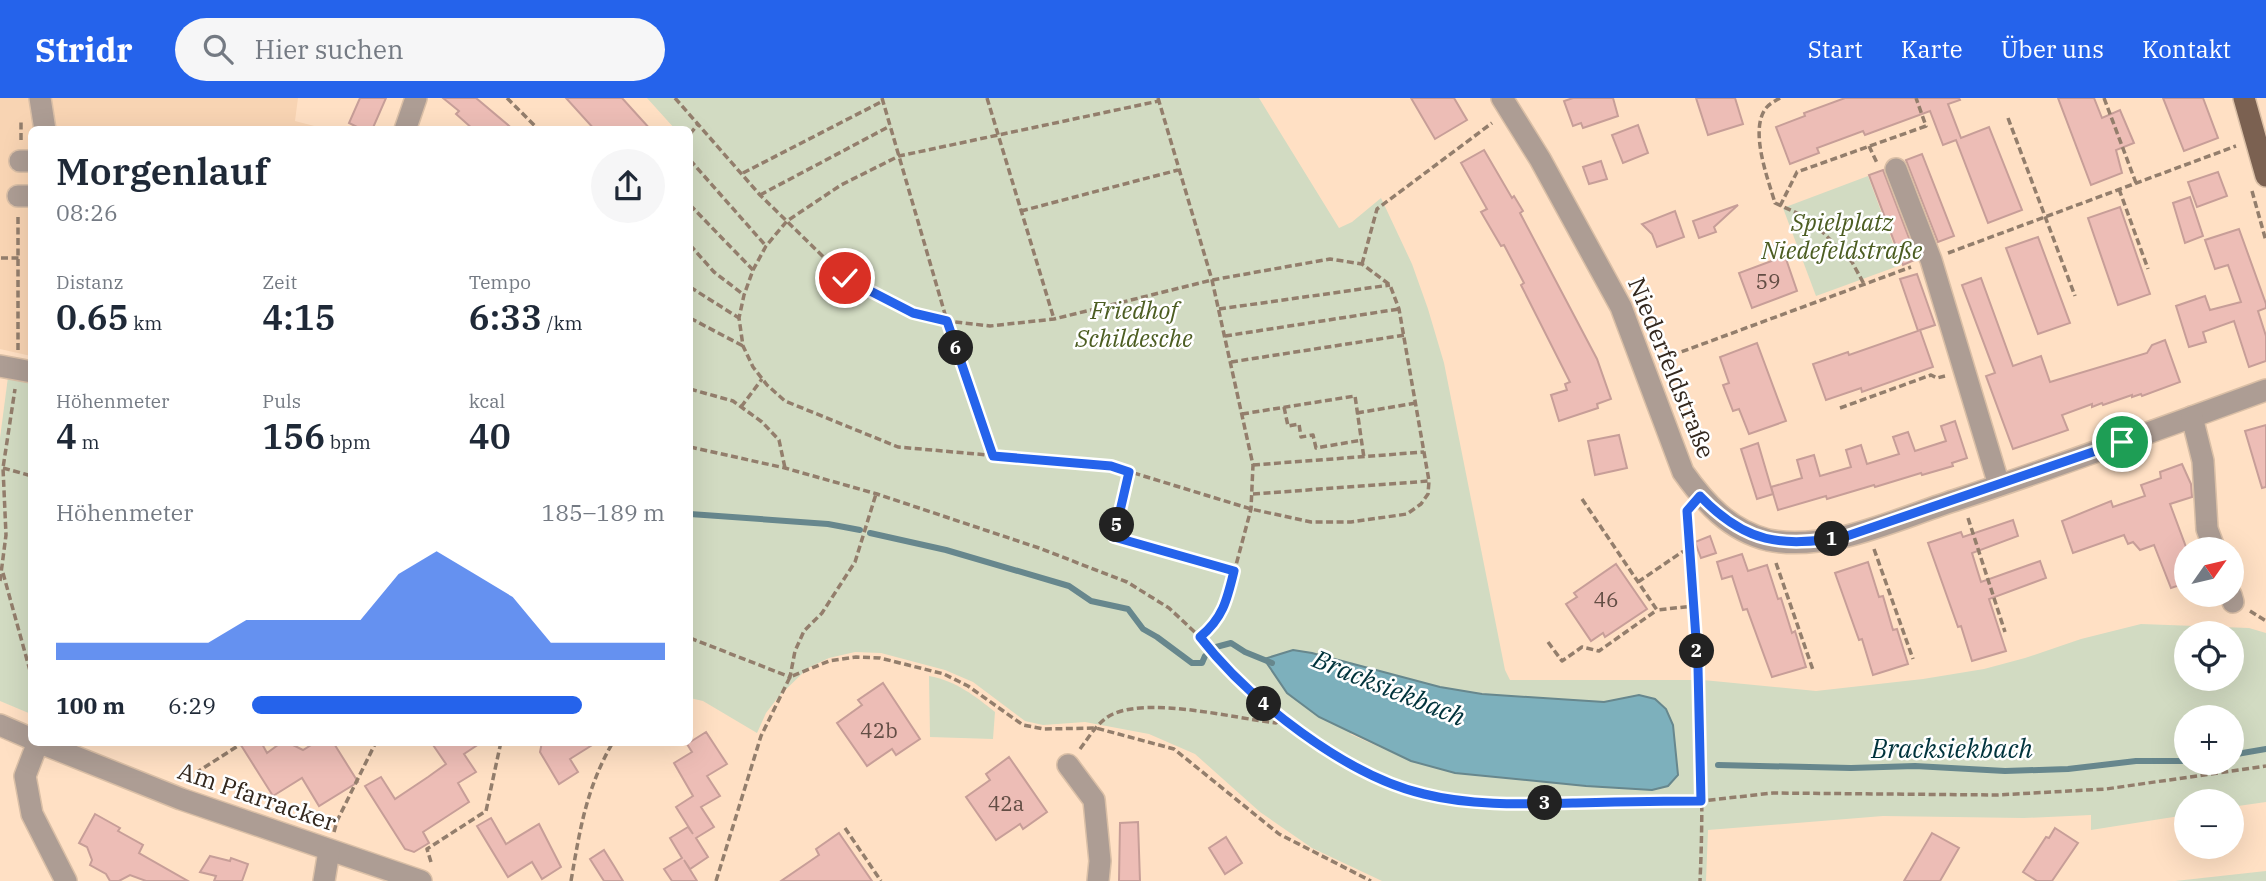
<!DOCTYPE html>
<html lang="de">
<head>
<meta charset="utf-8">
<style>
	:root { --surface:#fff; --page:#f6f6f7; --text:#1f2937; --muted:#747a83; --accent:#2563eb }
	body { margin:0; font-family:"IBM Plex Serif",serif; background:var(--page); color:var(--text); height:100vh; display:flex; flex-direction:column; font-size:26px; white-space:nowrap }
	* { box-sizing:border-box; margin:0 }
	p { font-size:23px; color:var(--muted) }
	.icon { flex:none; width:38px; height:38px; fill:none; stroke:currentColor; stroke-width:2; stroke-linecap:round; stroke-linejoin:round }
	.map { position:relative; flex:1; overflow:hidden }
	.sheet { position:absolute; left:28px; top:28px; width:665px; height:620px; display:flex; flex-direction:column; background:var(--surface); border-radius:10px; box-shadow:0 7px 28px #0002 }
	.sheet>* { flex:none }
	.needle { width:46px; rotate:56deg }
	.controls { position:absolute; left:2174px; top:439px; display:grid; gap:14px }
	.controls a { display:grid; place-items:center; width:70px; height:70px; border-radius:50%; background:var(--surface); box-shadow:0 7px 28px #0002; font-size:35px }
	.pin { position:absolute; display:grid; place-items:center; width:60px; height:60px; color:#fff; margin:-30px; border:4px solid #fff; border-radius:50%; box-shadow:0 2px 7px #0007 }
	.km { position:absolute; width:35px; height:35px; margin:-18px; border-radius:50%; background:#222; color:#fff; font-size:19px; line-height:35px; text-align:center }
	.round { display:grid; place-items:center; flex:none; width:74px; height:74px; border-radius:37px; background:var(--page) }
	.summary { display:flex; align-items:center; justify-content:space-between; height:119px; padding:0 28px }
	h1 { font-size:38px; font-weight:600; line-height:52px }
	.metrics { display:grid; grid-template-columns:repeat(3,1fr); gap:10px; height:119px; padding:7px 28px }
	.metrics div { display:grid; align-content:center }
	.metrics b { font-size:35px; font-weight:600 }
	.metrics small { font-size:19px; font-weight:400 }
	.metrics p { font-size:19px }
	.chart { height:196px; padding:14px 28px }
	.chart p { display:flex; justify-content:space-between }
	.chart svg { width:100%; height:126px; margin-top:7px; fill:var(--accent); opacity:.7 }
	ul { padding:0 28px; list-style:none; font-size:23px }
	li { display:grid; grid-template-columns:112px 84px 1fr; align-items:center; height:52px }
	li i { height:18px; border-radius:9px; background:var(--accent) }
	header { display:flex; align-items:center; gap:42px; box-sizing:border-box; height:98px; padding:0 35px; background:var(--accent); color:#fff }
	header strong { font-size:33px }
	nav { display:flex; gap:38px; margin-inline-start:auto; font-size:24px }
	.search { width:490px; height:63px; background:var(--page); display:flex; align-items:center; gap:18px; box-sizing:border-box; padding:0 24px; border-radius:38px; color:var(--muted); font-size:26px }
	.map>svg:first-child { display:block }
	.built { fill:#f8d4b3 }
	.green { fill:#d2dbc2; fill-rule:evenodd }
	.water { fill:#7db0bc; stroke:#67878d; stroke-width:2 }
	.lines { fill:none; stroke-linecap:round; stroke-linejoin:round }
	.stream { stroke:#67878d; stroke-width:6 }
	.building { fill:#edbdb6; stroke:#c79e98; stroke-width:2 }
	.minor-casing { stroke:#dabfa6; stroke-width:24 }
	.major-casing { stroke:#dabfa6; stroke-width:24 }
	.path { stroke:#937e6c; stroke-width:3.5; stroke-dasharray:7 3.5; stroke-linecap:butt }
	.minor { stroke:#ad9d94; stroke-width:21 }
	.major { stroke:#7b6151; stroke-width:21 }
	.route-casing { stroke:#fff; stroke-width:14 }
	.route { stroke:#2563eb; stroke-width:9 }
	.labels { text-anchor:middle; stroke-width:5; stroke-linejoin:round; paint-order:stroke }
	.number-label { font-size:21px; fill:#624d44 }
	.park-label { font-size:24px; font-style:italic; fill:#4c5d22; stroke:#fff }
	.street-label { font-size:24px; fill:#33281e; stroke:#fff }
	.water-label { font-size:26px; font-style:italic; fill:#00333c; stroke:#fff }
</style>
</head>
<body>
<header>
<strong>Stridr</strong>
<div class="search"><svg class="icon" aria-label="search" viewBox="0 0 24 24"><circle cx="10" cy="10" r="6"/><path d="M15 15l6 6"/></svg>Hier suchen</div>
<nav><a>Start</a><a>Karte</a><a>Über uns</a><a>Kontakt</a></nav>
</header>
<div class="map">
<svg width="2266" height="783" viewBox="0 0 2266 783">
	<rect width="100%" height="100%" fill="#ffe0c4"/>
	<polygon class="built" points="0,0 298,0 295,23 326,31 32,32 31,258 0,251"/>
	<g class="green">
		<path d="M647 0H1259L1339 130 1352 124 1381 100 1412 166 1428 211 1444 265 1505 572 1510 582H1703L1816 593 1923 581 1984 571 2025 560 2081 541 2141 526 2249 530 2266 535V704L2231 709V704H2186V717L2091 732V717L2024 720 1883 718 1708 732 1706 783H1382L1312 750 1260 714 1195 656 1149 636 1085 624 1043 627 1025 623 973 584 945 572 881 555 855 554 829 560 808 570 779 598 766 615 757 635 703 603 690 600V32L675 31ZM2186 536H2231V581H2186ZM1440 589 1482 596 1605 604 1639 597 1615 689 1586 688 1455 675 1411 663 1350 636ZM2186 620H2231V665H2186Z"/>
		<polygon points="1868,78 1901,167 1816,198 1783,110"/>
		<polygon points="8,279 31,283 31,616 0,603 0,340"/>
		<path d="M929 578C956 583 975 598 995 614L993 641 930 639Z"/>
		<polygon points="2266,773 2266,783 2175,783"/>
	</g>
	<polygon class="water" points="1293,552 1312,555 1440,589 1482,596 1604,604 1639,597 1655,601 1666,611 1673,627 1678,677 1668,688 1652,692 1586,688 1455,675 1411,663 1319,619 1287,595 1264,561"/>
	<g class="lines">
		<g class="stream">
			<polyline points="690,416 828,426 860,432"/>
			<polyline points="870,435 946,452 1069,488 1091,503 1128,511 1143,531 1157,539 1192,565 1202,565 1205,558"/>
			<polyline points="1216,549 1231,545 1245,554 1272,565"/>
			<polyline points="2231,657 2266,651"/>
			<polyline points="1718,667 1851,670 1915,668 2005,673 2068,671 2136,663 2186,663"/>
		</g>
	</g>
	<g class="building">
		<polygon points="360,0 386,0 372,32 363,32 349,25"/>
		<polygon points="443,0 476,0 514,32 474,32 456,16 459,13"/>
		<polygon points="566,0 622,0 651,32 595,32"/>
		<polygon points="1411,0 1454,0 1467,22 1435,41"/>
		<polygon points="1573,0 1613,0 1618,18 1583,30 1581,25 1573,28 1564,3"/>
		<polygon points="1696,0 1735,0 1743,26 1708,37"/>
		<polygon points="1845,0 1959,0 1960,2 1948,6 1961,40 1989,29 2022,112 1988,125 1956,42 1943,47 1930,13 1865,37 1863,33 1817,50 1819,55 1790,66 1776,29 1805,18 1804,15"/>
		<polygon points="2058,0 2094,0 2102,20 2120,12 2134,45 2116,52 2122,75 2091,87"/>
		<polygon points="2163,0 2203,0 2218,40 2184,53"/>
		<polygon points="1638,27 1648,55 1623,65 1612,37"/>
		<polygon points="1484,52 1512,100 1514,98 1523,113 1520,115 1597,261 1611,301 1597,306 1598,310 1559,323 1551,297 1567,292 1565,286 1570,284 1521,187 1524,185 1504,147 1501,148 1481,114 1487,111 1461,65"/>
		<polygon points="1922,56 1954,138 1938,144 1906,62"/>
		<polygon points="1601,63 1607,81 1589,86 1583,69"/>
		<polygon points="1883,72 1917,161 1903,167 1869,77"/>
		<polygon points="2218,74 2227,98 2197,109 2188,84"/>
		<polygon points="2190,99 2203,138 2185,145 2173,105"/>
		<polygon points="1738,107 1714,129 1716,134 1699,140 1693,123"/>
		<polygon points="2120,109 2150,196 2118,207 2088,120"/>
		<polygon points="1675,113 1684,139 1657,149 1652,136 1642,126"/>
		<polygon points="2239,131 2266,206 2266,210 2258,213 2266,238 2266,263 2249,269 2234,223 2203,234 2206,244 2189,249 2176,208 2205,198 2210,212 2241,204 2228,167 2215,171 2205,142"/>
		<polygon points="2038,139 2070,225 2038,236 2006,150"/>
		<polygon points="1785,158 1797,193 1752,210 1739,175"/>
		<polygon points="1917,176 1935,227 1920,232 1933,269 1862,294 1861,290 1826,302 1813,266 1848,254 1849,257 1918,233 1900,181"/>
		<polygon points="1981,180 2013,268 2041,258 2050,284 2147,255 2152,247 2165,242 2180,284 2142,298 2141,296 2132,299 2132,297 2103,307 2102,305 2092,309 2092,306 2062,317 2068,332 2013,351 1986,278 1995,275 1962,187"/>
		<polygon points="1757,245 1786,323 1749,336 1739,311 1733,313 1723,287 1729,285 1720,259"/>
		<polygon points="1955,323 1967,360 1952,365 1953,368 1922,377 1921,375 1875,389 1874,387 1827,401 1826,398 1778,412 1771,389 1802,380 1797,362 1814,357 1820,378 1851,369 1846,352 1861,347 1867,366 1899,356 1893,339 1908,334 1915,353 1946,343 1941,328"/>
		<polygon points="2266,327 2266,389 2262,390 2245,333"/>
		<polygon points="1619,337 1627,370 1595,377 1588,343"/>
		<polygon points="1758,345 1773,396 1757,401 1741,351"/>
		<polygon points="2182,366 2191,386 2192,399 2170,406 2186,449 2186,485 2171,490 2154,447 2140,452 2133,444 2128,446 2124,437 2073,455 2062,423 2111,403 2113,409 2145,398 2141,387 2161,380 2160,374"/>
		<polygon points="2013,422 2018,438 1972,455 1981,484 2040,463 2046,480 1989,501 2006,553 1972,563 1961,528 1958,529 1928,445 1961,434 1963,439"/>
		<polygon points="1710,438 1716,455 1701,460 1695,444"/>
		<polygon points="1742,456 1748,473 1767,467 1778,501 1781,500 1792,535 1795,533 1806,569 1772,579 1747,511 1743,512 1732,478 1722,481 1717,464"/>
		<polygon points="1868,464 1879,499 1883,498 1893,532 1897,531 1908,566 1873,577 1862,541 1859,542 1835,475"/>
		<polygon points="1616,466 1647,511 1605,539 1603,535 1591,543 1566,506 1577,499 1574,495"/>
		<polygon points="883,585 920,641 896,657 892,651 867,668 837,625 862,607 858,602"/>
		<polygon points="706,634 727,666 707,678 720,698 701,709 714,729 696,740 708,759 690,771 684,762 697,783 672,783 664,771 682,760 670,740 688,729 693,736 676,709 693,698 674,665 692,654 687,646"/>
		<polygon points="239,644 261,644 267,655 282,644 287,644 303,652 316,644 333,644 358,684 319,708 302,680 273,698"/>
		<polygon points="431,644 482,644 464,656 476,674 458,685 469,704 423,734 429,745 414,754 405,751 365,688 381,679 395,701 428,679 446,666"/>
		<polygon points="542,644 597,644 570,661 578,674 559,686 540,654"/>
		<polygon points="1009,659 1047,714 1023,731 1020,726 996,742 966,699 990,682 986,676"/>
		<polygon points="95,716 120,730 118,733 143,747 139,755 188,783 146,783 130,777 119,783 110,783 106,776 90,767 92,762 87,749 79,745"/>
		<polygon points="491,720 506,746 539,726 561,769 542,781 532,764 508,779 477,728"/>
		<polygon points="1138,724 1140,783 1119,783 1120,725"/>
		<polygon points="2055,730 2078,745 2052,783 2037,783 2023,774 2046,739 2049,740"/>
		<polygon points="839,735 872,783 781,783 819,757 816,751"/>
		<polygon points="1932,735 1959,750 1940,783 1904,783"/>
		<polygon points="1226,739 1242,765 1225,776 1209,750"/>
		<polygon points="604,752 614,768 623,783 604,783 590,761"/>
		<polygon points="210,758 230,763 231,760 248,766 242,783 214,783 216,778 200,774"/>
	</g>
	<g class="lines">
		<defs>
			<g id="minor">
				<polyline points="40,0 45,32"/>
				<path d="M1502 0 1540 61 1621 209 1683 374C1705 405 1729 432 1768 442 1792 447 1819 444 1843 439 1882 430 1921 413 1959 401 2062 367 2164 329 2266 292"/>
				<polyline points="405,32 416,0"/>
				<polyline points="20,63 32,63"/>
				<polyline points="1896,71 1931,162 1999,387"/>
				<polyline points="18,98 32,98"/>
				<polyline points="0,268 32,274"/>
				<polyline points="2192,319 2203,363 2207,431 2215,452"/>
				<polyline points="2231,497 2233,504"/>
				<polyline points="0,627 32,641"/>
				<polyline points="38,644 181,701 421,783"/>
				<polyline points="38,644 25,678 32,716 66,783"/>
				<polyline points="1068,667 1094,702 1100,763 1098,783"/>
				<polyline points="324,783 329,753"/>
			</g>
			<polyline id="major" points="2244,0 2266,78"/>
		</defs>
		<use href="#minor" class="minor-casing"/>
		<use href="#major" class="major-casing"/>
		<g class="path">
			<polyline points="507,0 539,32"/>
			<polyline points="675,0 760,97 845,180 913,215 947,223 990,228 1054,221 1212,182 1330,161 1362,166 1390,187 1399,211 1429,383 1428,396 1421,406 1407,416 1351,424 1311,424 1251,411 1111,368 898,349 785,303 767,287 753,269 743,248 739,220 744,197 753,172 766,148 787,123 841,87 899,58 1159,3"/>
			<polyline points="882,0 947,223 993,358"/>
			<polyline points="987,0 1054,221"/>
			<polyline points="1158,0 1212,182 1253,367 1251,411 1228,497 1216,526 1200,539"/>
			<path d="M1780 0C1775 3 1769 6 1766 10 1749 32 1768 81 1775 105L1810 121 1852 164 1864 186"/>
			<polyline points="2104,0 2136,85"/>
			<polyline points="2008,20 2075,198"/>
			<polyline points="690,36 698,26"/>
			<polyline points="21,42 21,22"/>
			<polyline points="1869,48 1877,65"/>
			<polyline points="690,62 766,148"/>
			<polyline points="743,75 883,3"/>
			<polyline points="2119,91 2148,171"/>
			<polyline points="2252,93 2266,143"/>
			<polyline points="760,97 890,28"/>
			<polyline points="690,107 753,172"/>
			<polyline points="1780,108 1797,74 1926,28 1916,0"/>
			<polyline points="1021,113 1178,72"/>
			<polyline points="690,147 714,174 744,197"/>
			<polyline points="1948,155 2236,48"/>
			<polyline points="1,160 19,160"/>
			<polyline points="1362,166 1377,111 1492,25"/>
			<polyline points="690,189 739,220"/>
			<polyline points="1219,211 1390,187"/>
			<polyline points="690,220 743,248"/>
			<polyline points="1225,238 1399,211"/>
			<polyline points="18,252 18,116"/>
			<polyline points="1662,261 1911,169"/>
			<polyline points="1231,264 1405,237"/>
			<polyline points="690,291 733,303 762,324 779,342 785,370"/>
			<polyline points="741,309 762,281"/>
			<polyline points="1284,309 1288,328 1299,326 1301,339 1313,337 1316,350 1362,342"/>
			<polyline points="1840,310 1931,277 1937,280 1945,278"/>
			<polyline points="1357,315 1416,305"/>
			<polyline points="1242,316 1355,298 1364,360"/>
			<polyline points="690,349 785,370 877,396 1039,450 1127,484 1169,510 1200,539 1235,580 1282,620 1330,653 1380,682 1425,697 1520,706 1701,703 1773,695 1997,697 2106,691 2266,668"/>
			<polyline points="1253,367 1424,354"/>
			<polyline points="3,370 32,378"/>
			<polyline points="1129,374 1114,439 1234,473"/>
			<polyline points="1253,396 1429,383"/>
			<polyline points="1582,401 1657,512 1694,508"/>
			<path d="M1687 413C1696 536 1706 660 1700 783"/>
			<polyline points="1968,420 2005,534"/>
			<polyline points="1874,451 1913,561"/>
			<polyline points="1776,465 1813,572"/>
			<polyline points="3,475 32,580"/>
			<polyline points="0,483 6,437 3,370 15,291"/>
			<polyline points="1638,484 1682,454 1690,453"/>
			<polyline points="2250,513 2266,523"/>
			<polyline points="690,540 790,579 795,553 804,533 822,515 855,464 876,396"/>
			<polyline points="1548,544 1562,563 1582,549 1599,553 1657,512"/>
			<path d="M1080 651C1090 638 1098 623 1113 616 1151 599 1234 620 1276 625L1282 620"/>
			<polyline points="189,683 191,678 244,644"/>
			<polyline points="845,730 881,783"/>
			<polyline points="334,734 337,723 376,644"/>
			<polyline points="431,764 427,751 486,713 501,644"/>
			<path d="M571 783C580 731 586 691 613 644"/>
			<polyline points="716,783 761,638 790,579 829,563 856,559 880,560 944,576 968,588 1023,627 1044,631 1096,630 1174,651 1279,736 1371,783"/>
		</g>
		<use href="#minor" class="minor"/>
		<use href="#major" class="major"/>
	</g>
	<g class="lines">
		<defs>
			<path id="route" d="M845 180 913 215 947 223 993 358 1111 368 1129 374 1114 439 1234 473C1227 502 1223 520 1200 539 1249 602 1346 678 1424 696 1472 708 1524 706 1573 705 1616 704 1658 703 1701 703L1698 569 1687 413 1700 398C1746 446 1781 449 1844 439L2122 344"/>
		</defs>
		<use href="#route" class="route-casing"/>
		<use href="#route" class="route"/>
	</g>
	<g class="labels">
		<g class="number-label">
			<text x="1768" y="191">59</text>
			<text x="1606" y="509">46</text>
			<text x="879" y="640">42b</text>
			<text x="1006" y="713">42a</text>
		</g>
		<g class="park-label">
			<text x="1842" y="133">Spielplatz<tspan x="1842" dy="28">Niedefeldstraße</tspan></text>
			<text x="1134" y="221">Friedhof<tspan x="1134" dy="28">Schildesche</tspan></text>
		</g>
		<g class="street-label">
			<text transform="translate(1671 270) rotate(68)" y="8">Niederfeldstraße</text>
			<text transform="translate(257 699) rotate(19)" y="8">Am Pfarracker</text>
		</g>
		<g class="water-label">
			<text transform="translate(1389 590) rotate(22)" y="9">Bracksiekbach</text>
			<text x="1952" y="660">Bracksiekbach</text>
		</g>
	</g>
</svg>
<div class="controls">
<a><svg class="needle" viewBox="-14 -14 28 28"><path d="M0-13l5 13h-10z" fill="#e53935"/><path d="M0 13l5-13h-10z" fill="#747a83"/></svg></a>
<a><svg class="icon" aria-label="locate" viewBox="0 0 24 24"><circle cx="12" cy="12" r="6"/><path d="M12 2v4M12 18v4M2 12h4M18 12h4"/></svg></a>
<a>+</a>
<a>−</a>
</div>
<div class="pin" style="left:2122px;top:344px;background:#1e9e55"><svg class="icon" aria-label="arrive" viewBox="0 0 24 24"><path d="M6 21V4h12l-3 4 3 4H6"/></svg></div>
<div class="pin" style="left:845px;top:180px;background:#d93025"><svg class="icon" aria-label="check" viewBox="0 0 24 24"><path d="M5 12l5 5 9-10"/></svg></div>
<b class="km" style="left:1832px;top:441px">1</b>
<b class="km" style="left:1697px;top:553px">2</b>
<b class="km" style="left:1545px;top:705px">3</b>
<b class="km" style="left:1264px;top:606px">4</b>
<b class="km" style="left:1117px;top:427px">5</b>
<b class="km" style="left:956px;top:250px">6</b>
<section class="sheet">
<div class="summary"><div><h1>Morgenlauf</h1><p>08:26</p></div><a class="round"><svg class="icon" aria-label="share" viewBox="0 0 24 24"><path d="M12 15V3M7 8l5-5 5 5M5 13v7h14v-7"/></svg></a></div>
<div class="metrics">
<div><p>Distanz</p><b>0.65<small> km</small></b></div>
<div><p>Zeit</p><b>4:15</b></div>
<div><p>Tempo</p><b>6:33<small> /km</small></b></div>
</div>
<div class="metrics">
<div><p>Höhenmeter</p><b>4<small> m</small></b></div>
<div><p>Puls</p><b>156<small> bpm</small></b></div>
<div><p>kcal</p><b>40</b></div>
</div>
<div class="chart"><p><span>Höhenmeter</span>185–189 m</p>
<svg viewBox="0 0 160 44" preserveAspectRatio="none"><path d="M0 44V38L10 38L20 38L30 38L40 38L50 30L60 30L70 30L80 30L90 14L100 6L110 14L120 22L130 38L140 38L150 38L160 38V44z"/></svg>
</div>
<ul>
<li><b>100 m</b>6:29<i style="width:80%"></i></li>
</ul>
</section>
</div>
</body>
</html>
